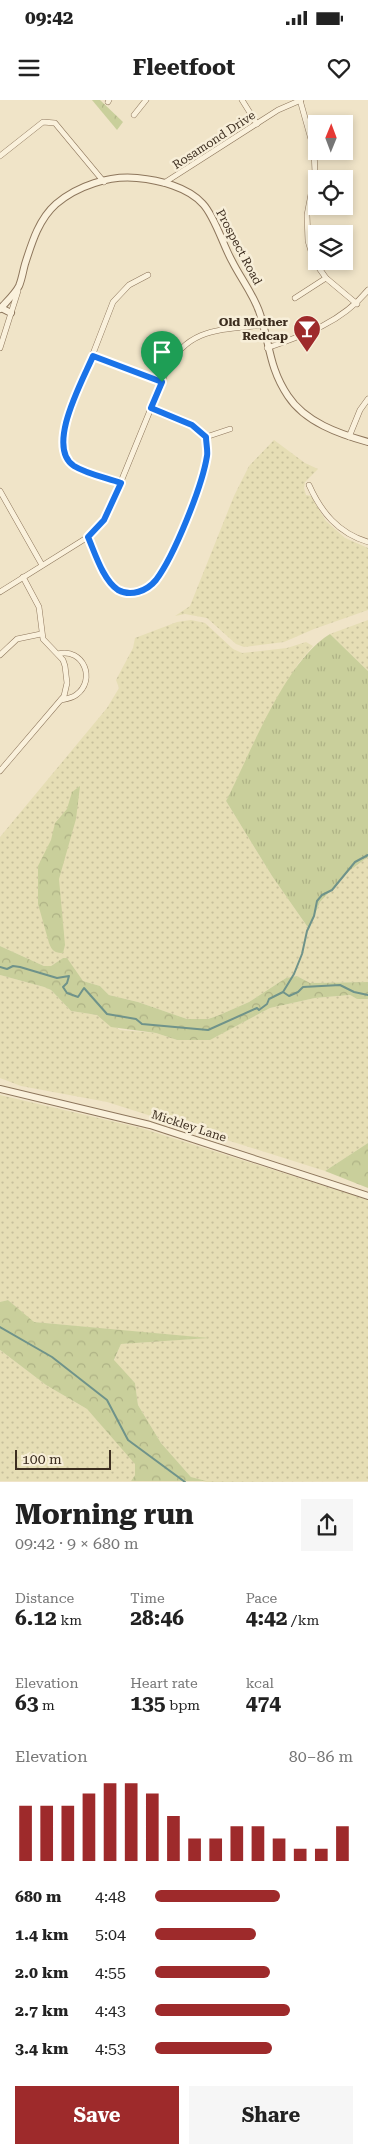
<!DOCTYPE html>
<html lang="en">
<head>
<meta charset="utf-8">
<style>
	:root { --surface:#fff; --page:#f6f6f6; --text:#222; --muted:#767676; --accent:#9e2a2b }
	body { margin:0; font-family:"Roboto Serif",serif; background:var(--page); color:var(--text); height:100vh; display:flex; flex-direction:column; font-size:19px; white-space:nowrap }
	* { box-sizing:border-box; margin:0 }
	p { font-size:16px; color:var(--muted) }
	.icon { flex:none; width:28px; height:28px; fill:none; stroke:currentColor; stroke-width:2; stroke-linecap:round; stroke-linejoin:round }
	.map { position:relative; height:1382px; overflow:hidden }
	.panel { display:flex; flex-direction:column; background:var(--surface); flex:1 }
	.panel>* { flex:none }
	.needle { width:32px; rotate:1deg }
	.tools { position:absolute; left:308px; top:15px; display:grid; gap:10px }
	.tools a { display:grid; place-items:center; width:45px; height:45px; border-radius:0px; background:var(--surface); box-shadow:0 2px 8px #0003; font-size:25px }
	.scale { position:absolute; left:15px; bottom:12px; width:96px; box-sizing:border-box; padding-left:5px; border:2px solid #3d2e20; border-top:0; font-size:14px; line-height:18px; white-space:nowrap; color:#3d2e20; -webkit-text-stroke:4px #f7eed8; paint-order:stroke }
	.pin { position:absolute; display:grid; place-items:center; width:42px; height:42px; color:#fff; margin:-51px -21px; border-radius:50% 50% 50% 0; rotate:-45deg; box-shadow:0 0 5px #0007 }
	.pin .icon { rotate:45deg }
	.round { display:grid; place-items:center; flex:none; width:52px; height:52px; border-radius:0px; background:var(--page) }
	.summary { display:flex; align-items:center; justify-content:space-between; height:85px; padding:0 15px }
	h1 { font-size:28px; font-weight:700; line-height:38px }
	.stats { display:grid; grid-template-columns:repeat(3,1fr); gap:8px; height:85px; padding:5px 15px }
	.stats div { display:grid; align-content:center }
	.stats b { font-size:21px; font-weight:700 }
	.stats small { font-size:14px; font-weight:400 }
	.stats p { font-size:14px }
	.chart { height:140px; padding:10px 15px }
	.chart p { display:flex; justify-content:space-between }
	.chart svg { width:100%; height:90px; margin-top:5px; stroke:var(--accent); stroke-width:6 }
	.button { display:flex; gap:10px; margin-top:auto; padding:10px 15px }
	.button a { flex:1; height:58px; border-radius:0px; background:var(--accent); color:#fff; font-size:20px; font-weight:700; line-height:58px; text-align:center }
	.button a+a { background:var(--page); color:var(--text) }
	ul { padding:0 15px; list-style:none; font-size:16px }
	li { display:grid; grid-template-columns:80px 60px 1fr; align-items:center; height:38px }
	li i { height:12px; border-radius:6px; background:var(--accent) }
	.status { display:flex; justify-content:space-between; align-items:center; height:35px; padding:0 25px; background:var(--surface); direction:ltr }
	.status svg { height:14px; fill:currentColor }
	header { display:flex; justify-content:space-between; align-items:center; height:65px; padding:0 15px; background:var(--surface); font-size:22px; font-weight:700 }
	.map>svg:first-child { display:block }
	.farmland { fill:url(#farmland-dots) }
	.grass { fill:url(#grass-tufts) }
	.forest { fill:url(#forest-crowns) }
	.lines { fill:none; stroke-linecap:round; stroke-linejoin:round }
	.stream { stroke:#6f938a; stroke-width:2 }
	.minor-casing { stroke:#8d765c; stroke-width:6 }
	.tertiary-casing { stroke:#8d765c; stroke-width:8 }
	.minor { stroke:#faf1dc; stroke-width:5 }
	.tertiary { stroke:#faf1dc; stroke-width:6 }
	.route-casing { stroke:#fff; stroke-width:10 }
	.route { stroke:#1a73e8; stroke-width:6 }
	.labels { text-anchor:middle; stroke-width:5; stroke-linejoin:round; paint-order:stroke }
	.street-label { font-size:12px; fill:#3d2e20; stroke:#f7eed8 }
	.poi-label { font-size:12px; font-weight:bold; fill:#3d2e20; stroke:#f7eed8; text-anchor:end }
</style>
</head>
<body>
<div class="status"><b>09:42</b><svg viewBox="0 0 49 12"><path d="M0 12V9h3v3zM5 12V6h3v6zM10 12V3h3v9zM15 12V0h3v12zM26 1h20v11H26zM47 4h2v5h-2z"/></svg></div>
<header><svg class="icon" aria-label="menu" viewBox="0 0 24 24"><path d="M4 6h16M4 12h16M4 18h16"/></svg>Fleetfoot<svg class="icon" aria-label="heart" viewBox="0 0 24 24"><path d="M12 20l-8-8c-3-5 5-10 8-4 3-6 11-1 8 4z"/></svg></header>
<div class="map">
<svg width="368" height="1382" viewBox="0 0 368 1382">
	<defs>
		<pattern id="farmland-dots" width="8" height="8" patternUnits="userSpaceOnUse" patternTransform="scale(1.25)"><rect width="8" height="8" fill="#e6deb5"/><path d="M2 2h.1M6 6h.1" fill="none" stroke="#c6bf9b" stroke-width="1.8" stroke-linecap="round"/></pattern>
		<pattern id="grass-tufts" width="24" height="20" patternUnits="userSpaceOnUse" patternTransform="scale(1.25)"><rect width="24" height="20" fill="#c9cf9b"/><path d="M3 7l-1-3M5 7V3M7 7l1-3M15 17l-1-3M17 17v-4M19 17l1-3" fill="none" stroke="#aeb285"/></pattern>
		<pattern id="forest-crowns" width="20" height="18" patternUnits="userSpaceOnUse" patternTransform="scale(1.25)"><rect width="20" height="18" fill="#c9cf9b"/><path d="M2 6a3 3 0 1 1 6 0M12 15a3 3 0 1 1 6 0" fill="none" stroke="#aeb285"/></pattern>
	</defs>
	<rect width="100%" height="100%" fill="#f0e4c8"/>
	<g class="farmland">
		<polygon points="274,340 305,363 318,369 305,382 304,388 306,395 311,396 326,421 345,438 368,448 368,510 314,529 284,542 244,547 236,544 207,518 185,514 175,516 190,506 234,396 249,366"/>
		<polygon points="191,520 205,523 233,549 242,553 287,548 306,542 313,546 298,564 279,596 226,701 272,776 309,829 320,802 349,771 368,757 368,882 310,883 297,876 286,878 249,902 217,916 208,919 187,919 138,902 109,895 100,886 83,881 63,858 51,866 44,866 0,846 0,737 107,608 119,588 116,580 133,548 135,538 177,522"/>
		<polygon points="368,520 368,571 330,534"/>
		<polygon points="0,875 44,887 51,890 71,911 97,915 120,930 156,933 177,940 213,938 270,908 315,898 350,895 357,899 368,899 368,1043 325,1071 107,1002 21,986 0,978"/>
		<polygon points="0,995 141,1028 368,1100 368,1381 206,1382 191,1377 161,1343 138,1305 135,1283 114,1261 121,1244 204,1238 33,1222 8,1200 0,1202"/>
		<polygon points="0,1250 46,1285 87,1309 136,1364 135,1375 131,1381 0,1381"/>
	</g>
	<path class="grass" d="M330 534 368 571V757L349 771 320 802 309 829 272 776 226 701C251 653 284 562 330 534Z"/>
	<g class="forest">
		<polygon points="92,0 100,0 123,22 117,30"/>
		<path d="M80 686 76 719 59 779 65 845 63 853C55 853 52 851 49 843L38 804V766L51 740 55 723 67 709 72 692Z"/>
		<polygon points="0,846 44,866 51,866 63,858 67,858 83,881 100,886 109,895 138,902 187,919 208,919 217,916 249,902 286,878 297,876 310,883 368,882 368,899 357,899 350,895 315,898 270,908 210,940 177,940 156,933 111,927 97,915 71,911 51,890 44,887 0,875"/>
		<polygon points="368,1043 368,1088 325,1071"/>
		<polygon points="8,1200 34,1222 209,1238 121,1244 114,1260 135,1283 138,1305 161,1343 191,1377 206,1381 131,1381 135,1375 135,1364 87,1309 46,1285 0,1250 0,1202"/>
	</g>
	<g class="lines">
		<g class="stream">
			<polyline points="0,867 7,869 13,866 20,867 57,878 69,876 67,883 63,887 67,893 78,897 84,888 107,914 136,919 142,924 208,930 257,908 259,910 267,904 269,899 283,892 294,874 302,854 307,831 314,816 317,801 322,795 332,790 355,762 368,755"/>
			<polyline points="283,892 289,896 298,892 303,887 340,885 354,892 368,895"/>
			<polyline points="0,1227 52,1257 107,1300 128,1340 185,1382"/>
		</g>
		<defs>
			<g id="minor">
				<polyline points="242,0 257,24"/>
				<polyline points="300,0 314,50 315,73 307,115 308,141 314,161 326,178 357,204"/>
				<polyline points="108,2 109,0"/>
				<polyline points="134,15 146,0"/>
				<polyline points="0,56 43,22 55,23 104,82"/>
				<polyline points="164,83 278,10 301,0"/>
				<polyline points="295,198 326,178"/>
				<polyline points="0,248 18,191"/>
				<path d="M267 248C305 235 342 222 368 190"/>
				<polyline points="93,256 162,282"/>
				<polyline points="206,337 230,329"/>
				<polyline points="349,337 360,310 368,299"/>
				<path d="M121 383C89 372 55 370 65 326L113 202 129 185 148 175"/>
				<path d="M309 385C321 412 338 433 368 442"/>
				<polyline points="0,391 42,465"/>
				<path d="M88 437C95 453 103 481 118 490 131 497 147 491 156 480 174 456 202 387 207 356 208 351 206 343 206 337L191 325 151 308"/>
				<path d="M0 492 88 437 98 429 109 411 167 269C188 227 222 230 263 225"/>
				<path d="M58 554C83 547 97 580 76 595 72 598 66 599 61 600"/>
				<polyline points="0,555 17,539 41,534"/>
				<polyline points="0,671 64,596 67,583 65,566 63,560 43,539 39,507 23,477"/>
			</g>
			<g id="tertiary">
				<polyline points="1,208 11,213"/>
				<path d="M0 209C6 202 15 194 19 186 22 179 23 171 25 164 32 142 39 119 56 104 77 86 110 75 137 78 159 80 188 87 203 104 215 117 223 145 232 161 241 179 254 195 260 214 270 244 269 268 288 296 305 322 339 334 368 342"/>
				<polyline points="0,989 150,1025 368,1096"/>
			</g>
		</defs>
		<use href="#minor" class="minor-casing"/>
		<use href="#tertiary" class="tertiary-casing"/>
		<use href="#minor" class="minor"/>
		<use href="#tertiary" class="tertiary"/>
	</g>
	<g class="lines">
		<defs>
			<path id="route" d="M93 256 162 282 151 308 192 325 206 337C206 343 208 351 207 356 202 387 174 456 156 480 147 491 131 497 118 490 103 480 95 453 88 437L104 420 121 383C107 378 87 374 74 366 45 347 83 280 93 256Z"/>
		</defs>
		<use href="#route" class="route-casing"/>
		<use href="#route" class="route"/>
	</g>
	<defs>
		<symbol id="bar-pin" viewBox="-11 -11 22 30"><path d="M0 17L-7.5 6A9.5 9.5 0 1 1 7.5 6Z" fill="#9e2a2b" stroke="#f7eed8"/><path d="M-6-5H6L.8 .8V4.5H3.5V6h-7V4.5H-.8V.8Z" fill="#fff"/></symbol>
	</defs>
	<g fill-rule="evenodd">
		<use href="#bar-pin" x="291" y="213" width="32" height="43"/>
	</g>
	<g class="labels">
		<g class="street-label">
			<text transform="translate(214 40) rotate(-33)" y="4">Rosamond Drive</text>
			<text transform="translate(239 147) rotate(62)" y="4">Prospect Road</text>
			<text transform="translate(189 1026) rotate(18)" y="4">Mickley Lane</text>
		</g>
		<g class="poi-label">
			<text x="288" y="226">Old Mother<tspan x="288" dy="14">Redcap</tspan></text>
		</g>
	</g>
</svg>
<div class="tools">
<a><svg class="needle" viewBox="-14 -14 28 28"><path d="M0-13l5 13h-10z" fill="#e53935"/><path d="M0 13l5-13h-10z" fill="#767676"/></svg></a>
<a><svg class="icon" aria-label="locate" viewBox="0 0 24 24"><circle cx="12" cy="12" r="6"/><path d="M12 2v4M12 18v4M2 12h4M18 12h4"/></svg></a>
<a><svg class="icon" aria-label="layers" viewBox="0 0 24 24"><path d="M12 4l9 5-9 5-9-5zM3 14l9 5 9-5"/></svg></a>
</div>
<div class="scale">100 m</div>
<div class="pin" style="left:162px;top:282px;background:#1e9e55"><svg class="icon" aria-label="arrive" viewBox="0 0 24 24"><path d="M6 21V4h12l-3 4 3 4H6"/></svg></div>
</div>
<section class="panel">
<div class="summary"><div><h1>Morning run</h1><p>09:42 · 9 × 680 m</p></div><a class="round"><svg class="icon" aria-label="share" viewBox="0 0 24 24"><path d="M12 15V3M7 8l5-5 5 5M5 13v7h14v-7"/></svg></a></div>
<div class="stats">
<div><p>Distance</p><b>6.12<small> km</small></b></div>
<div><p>Time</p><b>28:46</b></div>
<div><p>Pace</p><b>4:42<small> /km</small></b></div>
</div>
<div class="stats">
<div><p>Elevation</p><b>63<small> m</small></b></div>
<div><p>Heart rate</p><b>135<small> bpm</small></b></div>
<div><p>kcal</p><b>474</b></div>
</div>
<div class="chart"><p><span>Elevation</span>80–86 m</p>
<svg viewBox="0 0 160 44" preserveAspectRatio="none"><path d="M5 44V17M15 44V17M25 44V17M35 44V11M45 44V6M55 44V6M65 44V11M75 44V22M85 44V33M95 44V33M105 44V27M115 44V27M125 44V33M135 44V38M145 44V38M155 44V27"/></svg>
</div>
<ul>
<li><b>680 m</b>4:48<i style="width:63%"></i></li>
<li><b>1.4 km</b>5:04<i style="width:51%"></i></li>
<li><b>2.0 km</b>4:55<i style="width:58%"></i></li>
<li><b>2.7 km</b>4:43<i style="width:68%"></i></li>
<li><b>3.4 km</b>4:53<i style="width:59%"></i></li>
</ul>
<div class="button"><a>Save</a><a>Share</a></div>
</section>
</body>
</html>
